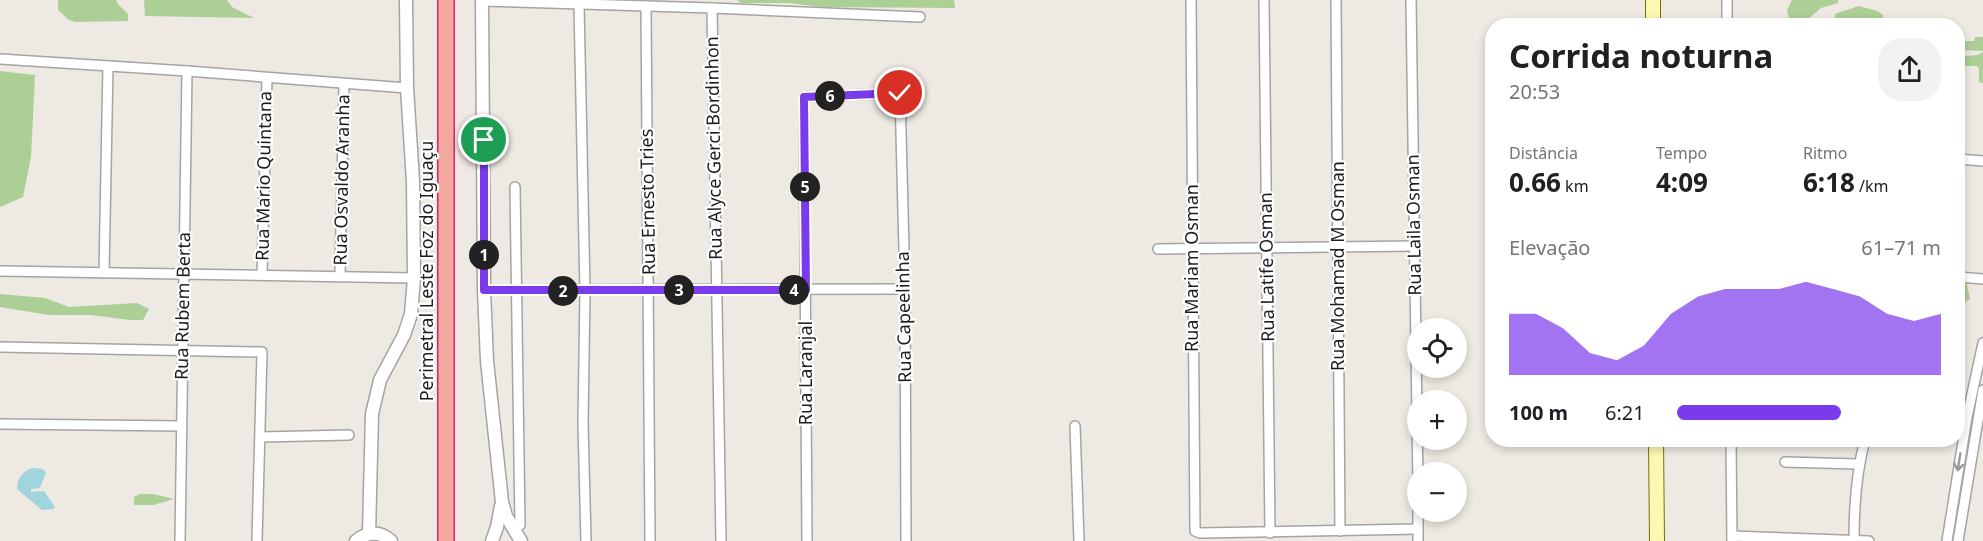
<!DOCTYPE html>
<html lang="pt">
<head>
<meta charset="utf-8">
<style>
	:root { --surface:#fff; --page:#f2f2f2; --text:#202124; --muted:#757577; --accent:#7c3aed }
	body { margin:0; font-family:"Noto Sans",sans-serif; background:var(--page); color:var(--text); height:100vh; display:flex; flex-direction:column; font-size:22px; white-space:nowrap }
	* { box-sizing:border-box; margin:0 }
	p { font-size:20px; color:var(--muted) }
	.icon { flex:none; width:33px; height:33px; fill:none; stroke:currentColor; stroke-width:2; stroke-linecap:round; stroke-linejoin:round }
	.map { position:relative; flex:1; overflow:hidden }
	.details { position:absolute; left:1485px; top:18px; width:480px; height:429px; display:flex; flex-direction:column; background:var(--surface); border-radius:24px; box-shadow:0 3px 9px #0003 }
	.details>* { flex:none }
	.tools { position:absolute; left:1407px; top:318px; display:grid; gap:12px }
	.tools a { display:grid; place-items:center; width:60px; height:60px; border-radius:50%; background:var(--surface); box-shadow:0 3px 9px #0003; font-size:30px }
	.pin { position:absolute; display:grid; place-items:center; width:51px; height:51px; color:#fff; margin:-26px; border:3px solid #fff; border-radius:50%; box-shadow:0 2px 6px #0007 }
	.km { position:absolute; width:30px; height:30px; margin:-15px; border-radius:50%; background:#222; color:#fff; font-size:16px; line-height:30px; text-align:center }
	.round { display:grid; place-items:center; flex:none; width:63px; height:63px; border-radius:24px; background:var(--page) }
	.summary { display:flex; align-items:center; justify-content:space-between; height:102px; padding:0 24px }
	h1 { font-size:33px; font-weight:700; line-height:45px }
	.figures { display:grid; grid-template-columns:repeat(3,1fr); gap:9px; height:102px; padding:6px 24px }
	.figures div { display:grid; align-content:center }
	.figures b { font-size:26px; font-weight:700 }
	.figures small { font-size:16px; font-weight:400 }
	.figures p { font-size:16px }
	.chart { height:168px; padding:12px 24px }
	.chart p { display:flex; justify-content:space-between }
	.chart svg { width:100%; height:108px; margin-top:6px; fill:var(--accent); opacity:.7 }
	ul { padding:0 24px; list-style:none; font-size:20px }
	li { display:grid; grid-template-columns:96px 72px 1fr; align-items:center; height:45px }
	li i { height:15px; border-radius:8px; background:var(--accent) }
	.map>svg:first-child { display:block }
	.forest { fill:#accf96 }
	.water { fill:#a1d5dd }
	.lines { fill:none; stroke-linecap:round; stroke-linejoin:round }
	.minor-casing { stroke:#a4a4a4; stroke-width:12 }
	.tertiary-casing { stroke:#a4a4a4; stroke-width:15 }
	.secondary-casing { stroke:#737502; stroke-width:16 }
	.trunk-casing { stroke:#dc2072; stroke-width:18 }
	.minor { stroke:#fff; stroke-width:9 }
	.tertiary { stroke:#fff; stroke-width:12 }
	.secondary { stroke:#fbf8b4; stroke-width:14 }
	.trunk { stroke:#f3a89d; stroke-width:15 }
	.oneway { stroke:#999 }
	.route-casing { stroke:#fff; stroke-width:12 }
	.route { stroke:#7c3aed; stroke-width:8 }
	.labels { text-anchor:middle; stroke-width:4.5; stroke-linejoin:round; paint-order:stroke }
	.street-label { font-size:18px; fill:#1d1d1d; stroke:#fff }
</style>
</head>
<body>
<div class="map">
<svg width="1983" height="541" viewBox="0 0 1983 541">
	<rect width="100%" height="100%" fill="#eee9e2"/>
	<g class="forest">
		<polygon points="58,0 116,0 118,4 128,14 128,21 75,22 69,20 58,10"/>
		<polygon points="144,0 227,0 232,7 254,18 145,16"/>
		<polygon points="737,0 954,0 955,8 821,7 789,3 741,3"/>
		<polygon points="1792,0 1838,0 1838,3 1821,8 1802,24 1790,22 1787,10"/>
		<path d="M1858 6 1878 11 1883 15V22L1876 25 1840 26 1835 20V14C1843 10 1850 10 1858 6Z"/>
		<polygon points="1958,36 1965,41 1974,41 1975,37 1983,37 1983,51 1958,50"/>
		<polygon points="1983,52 1983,83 1979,82 1979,69 1977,66 1963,66 1960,60 1965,56 1977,55"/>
		<polygon points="0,71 35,75 31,157 23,197 0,207"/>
		<polygon points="1958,278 1966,281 1970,299 1959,306"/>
		<polygon points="0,294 45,298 69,307 137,303 149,309 143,320 130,320 91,315 49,315 0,307"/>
		<polygon points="140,494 153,494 174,499 153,505 134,505 134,497"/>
	</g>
	<path class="water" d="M33 468 43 469 46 473 40 488 31 489V492L44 491 55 507 53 509 42 510 17 489C17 479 23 470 33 468Z"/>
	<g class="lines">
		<defs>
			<g id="minor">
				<polyline points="1191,0 1195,531 1200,533 1418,529"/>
				<polyline points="1264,0 1270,533"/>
				<polyline points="1336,0 1340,531"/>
				<polyline points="1411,0 1418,485"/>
				<polyline points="1727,0 1727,26"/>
				<polyline points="482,1 712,8 920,17"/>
				<polyline points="579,5 585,291 583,423 586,541"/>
				<polyline points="646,6 650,541"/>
				<polyline points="712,8 721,541"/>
				<polyline points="0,59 187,71 407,88"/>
				<polyline points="1958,159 1983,161"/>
				<polyline points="515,187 520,525"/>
				<polyline points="1158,249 1414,246"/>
				<polyline points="0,271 414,278"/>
				<polyline points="104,273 108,66"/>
				<polyline points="262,275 267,78"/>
				<polyline points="340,276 344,84"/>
				<polyline points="1958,277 1983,279"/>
				<polyline points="484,290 905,289"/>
				<polyline points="0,347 262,352 257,541"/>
				<polyline points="0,424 181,426"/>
				<polyline points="1075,426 1079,541"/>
				<polyline points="261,437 349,435"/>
				<polyline points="1731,440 1732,541"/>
				<polyline points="1785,462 1858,464"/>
				<polyline points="1418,512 1418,541"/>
				<polyline points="1732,536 1869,541"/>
				<path d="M1854 540C1854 506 1856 473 1865 440"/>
				<polyline points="180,541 187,71"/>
				<polyline points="807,541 804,97 900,93 905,289 906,541"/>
				<polyline points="1947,541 1967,417 1983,343"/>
				<polyline points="1958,541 1983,390"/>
			</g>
			<g id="tertiary">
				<polyline points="482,0 484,290 487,361 502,502 506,516 521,541"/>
				<polyline points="369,533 372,414 380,380 404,335 411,314 414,278 413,181 407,88 406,0"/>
				<path d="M356 541C368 531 380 531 391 541"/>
				<polyline points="492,541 497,527 501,506"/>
			</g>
			<g id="secondary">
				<polyline points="1653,0 1653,26"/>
				<polyline points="1656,440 1657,541"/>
			</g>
			<polyline id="trunk" points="446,0 446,541"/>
		</defs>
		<use href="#minor" class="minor-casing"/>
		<use href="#tertiary" class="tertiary-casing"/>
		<use href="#secondary" class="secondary-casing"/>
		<use href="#trunk" class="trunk-casing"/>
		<use href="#minor" class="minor"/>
		<use href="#tertiary" class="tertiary"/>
		<use href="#secondary" class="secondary"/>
		<use href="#trunk" class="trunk"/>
	</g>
	<defs><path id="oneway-shaft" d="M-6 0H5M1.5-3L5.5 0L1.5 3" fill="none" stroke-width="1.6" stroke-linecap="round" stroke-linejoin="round" transform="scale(1.5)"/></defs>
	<use class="oneway" href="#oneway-shaft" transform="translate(1959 462) rotate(99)"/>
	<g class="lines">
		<defs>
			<polyline id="route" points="484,140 484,290 806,290 804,97 900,93"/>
		</defs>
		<use href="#route" class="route-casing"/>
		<use href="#route" class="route"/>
	</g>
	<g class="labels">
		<g class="street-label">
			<text transform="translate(714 148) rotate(-91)" y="6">Rua Alyce Gerci Bordinhon</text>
			<text transform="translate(264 176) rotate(-89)" y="6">Rua Mario Quintana</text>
			<text transform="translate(342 180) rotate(-89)" y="6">Rua Osvaldo Aranha</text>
			<text transform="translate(648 202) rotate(-91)" y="6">Rua Ernesto Tries</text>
			<text transform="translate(1414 225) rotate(-91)" y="6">Rua Laila Osman</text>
			<text transform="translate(1338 266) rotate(-90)" y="6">Rua Mohamad M Osman</text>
			<text transform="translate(1267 267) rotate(-91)" y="6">Rua Latife Osman</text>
			<text transform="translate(1192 268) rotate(-90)" y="6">Rua Mariam Osman</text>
			<text transform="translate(427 271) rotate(-90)" y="6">Perimetral Leste Foz do Iguaçu</text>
			<text transform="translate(183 306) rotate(-89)" y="6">Rua Rubem Berta</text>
			<text transform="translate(904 317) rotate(-91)" y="6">Rua Capeelinha</text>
			<text transform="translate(806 373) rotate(-90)" y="6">Rua Laranjal</text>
		</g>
	</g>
</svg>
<div class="tools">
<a><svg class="icon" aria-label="locate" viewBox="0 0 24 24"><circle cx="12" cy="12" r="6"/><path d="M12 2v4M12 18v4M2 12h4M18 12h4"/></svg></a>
<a>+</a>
<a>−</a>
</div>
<div class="pin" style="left:484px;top:140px;background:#1e9e55"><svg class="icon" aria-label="arrive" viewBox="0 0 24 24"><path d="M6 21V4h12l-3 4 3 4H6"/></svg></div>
<div class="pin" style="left:900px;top:93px;background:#d93025"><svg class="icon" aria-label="check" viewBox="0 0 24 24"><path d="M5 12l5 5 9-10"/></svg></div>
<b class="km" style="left:484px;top:255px">1</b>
<b class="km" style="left:563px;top:291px">2</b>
<b class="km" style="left:679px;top:290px">3</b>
<b class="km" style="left:794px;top:290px">4</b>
<b class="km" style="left:805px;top:187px">5</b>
<b class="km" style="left:830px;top:96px">6</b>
<section class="details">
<div class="summary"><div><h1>Corrida noturna</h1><p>20:53</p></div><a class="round"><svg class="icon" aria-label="share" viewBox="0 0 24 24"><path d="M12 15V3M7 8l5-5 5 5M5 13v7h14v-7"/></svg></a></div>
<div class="figures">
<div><p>Distância</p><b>0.66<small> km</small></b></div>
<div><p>Tempo</p><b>4:09</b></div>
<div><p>Ritmo</p><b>6:18<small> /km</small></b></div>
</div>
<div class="chart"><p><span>Elevação</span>61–71 m</p>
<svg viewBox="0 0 160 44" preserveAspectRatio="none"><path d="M0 44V19L10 19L20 25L30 35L40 38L50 32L60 19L70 12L80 9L90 9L100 9L110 6L120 9L130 12L140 19L150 22L160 19V44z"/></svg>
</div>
<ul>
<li><b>100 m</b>6:21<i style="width:62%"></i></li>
</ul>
</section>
</div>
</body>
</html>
